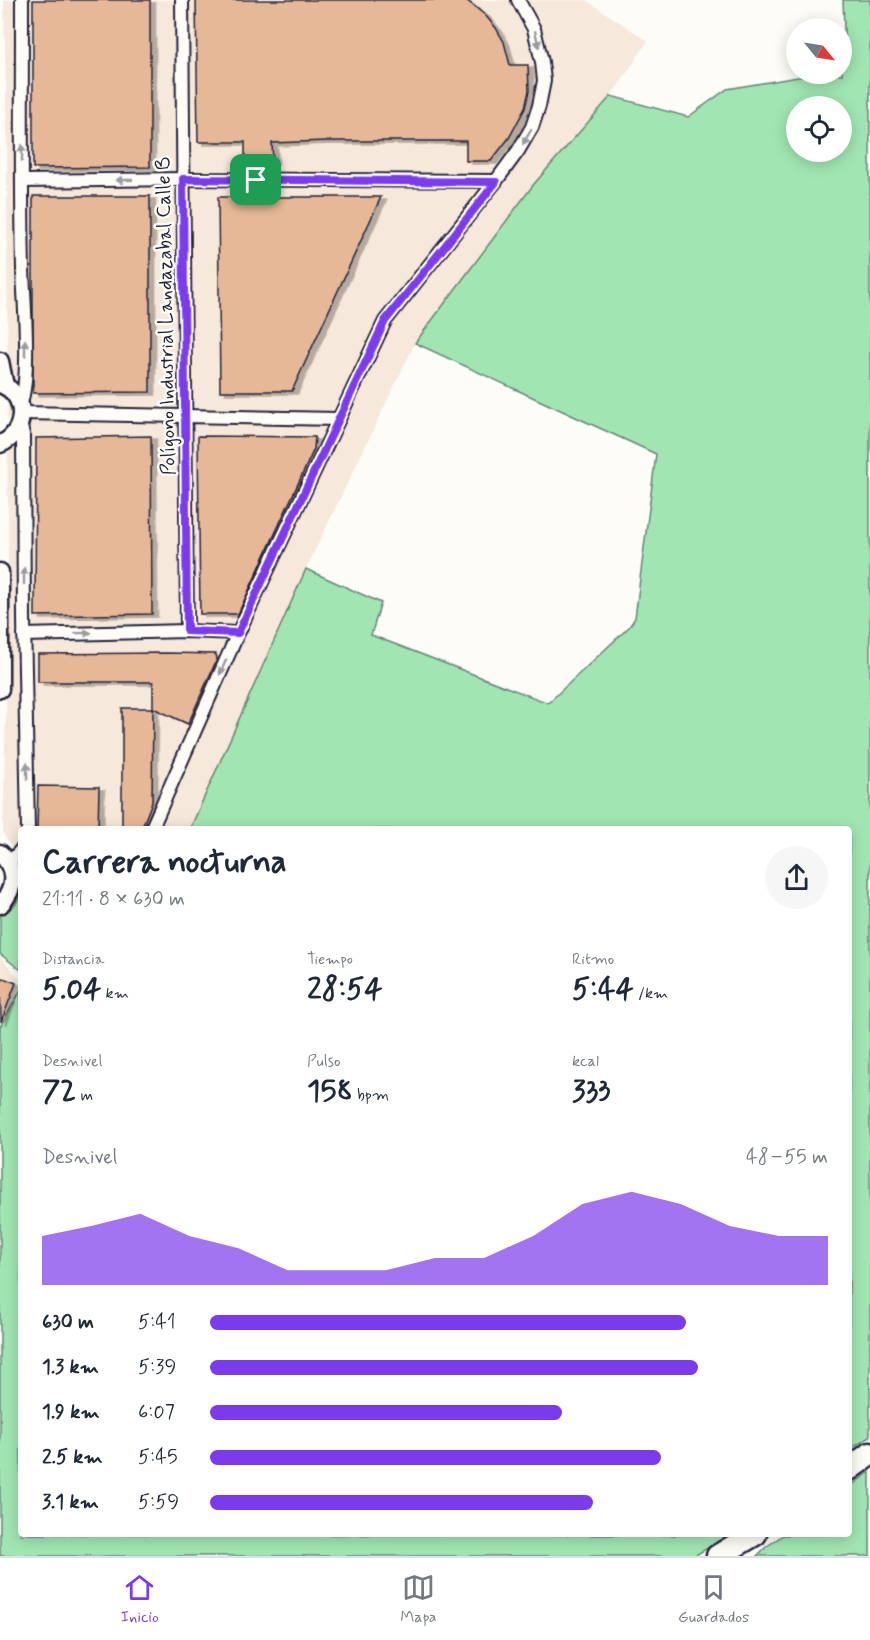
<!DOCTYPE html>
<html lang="es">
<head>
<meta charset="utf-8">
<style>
	:root { --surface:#fff; --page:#f6f6f7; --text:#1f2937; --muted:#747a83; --line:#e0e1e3; --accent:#7c3aed }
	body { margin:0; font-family:Mynerve,sans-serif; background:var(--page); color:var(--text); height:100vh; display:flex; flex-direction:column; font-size:22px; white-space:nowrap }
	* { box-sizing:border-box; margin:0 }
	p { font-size:20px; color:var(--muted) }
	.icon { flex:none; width:33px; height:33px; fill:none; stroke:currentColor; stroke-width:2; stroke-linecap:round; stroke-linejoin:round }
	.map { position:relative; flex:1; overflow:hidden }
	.sheet { position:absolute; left:18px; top:826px; width:834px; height:711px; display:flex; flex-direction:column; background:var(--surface); border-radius:6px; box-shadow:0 3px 15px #0003 }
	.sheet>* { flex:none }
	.needle { width:39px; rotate:120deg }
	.fabs { position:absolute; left:786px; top:18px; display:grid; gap:12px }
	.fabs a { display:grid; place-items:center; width:66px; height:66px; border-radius:50%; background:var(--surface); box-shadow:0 3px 15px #0003; font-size:30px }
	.pin { position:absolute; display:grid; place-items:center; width:51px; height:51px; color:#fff; margin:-26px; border-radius:12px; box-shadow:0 3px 9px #0006 }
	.round { display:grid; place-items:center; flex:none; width:63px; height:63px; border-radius:32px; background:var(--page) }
	.overview { display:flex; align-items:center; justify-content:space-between; height:102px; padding:0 24px }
	h1 { font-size:33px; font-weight:700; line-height:45px }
	.metrics { display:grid; grid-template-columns:repeat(3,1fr); gap:9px; height:102px; padding:6px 24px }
	.metrics div { display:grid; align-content:center }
	.metrics b { font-size:30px; font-weight:700 }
	.metrics small { font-size:16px; font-weight:400 }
	.metrics p { font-size:16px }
	.chart { height:168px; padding:12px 24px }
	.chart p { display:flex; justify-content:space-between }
	.chart svg { width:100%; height:108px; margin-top:6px; fill:var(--accent); opacity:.7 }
	ul { padding:0 24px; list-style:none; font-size:20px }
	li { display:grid; grid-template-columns:96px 72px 1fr; align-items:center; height:45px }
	li i { height:15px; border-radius:8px; background:var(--accent) }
	.menu { display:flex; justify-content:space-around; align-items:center; height:84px; border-top:2px solid var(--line); background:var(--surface); font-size:16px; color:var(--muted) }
	.menu a { display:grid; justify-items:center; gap:3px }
	.menu .selected { color:var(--accent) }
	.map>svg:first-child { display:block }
	.built { fill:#f6e8da }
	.green { fill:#a1e6b2; stroke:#628476; stroke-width:1.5; fill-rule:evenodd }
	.building { fill:#e7b897; stroke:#22223b; stroke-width:1.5; filter:url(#shadow) }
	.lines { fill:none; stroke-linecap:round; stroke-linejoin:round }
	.street-casing { stroke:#22223b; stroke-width:16 }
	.secondary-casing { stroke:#22223b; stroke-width:21 }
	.highway-casing { stroke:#22223b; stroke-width:27 }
	.street { stroke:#fdfcf7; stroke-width:12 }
	.secondary { stroke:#fdfcf7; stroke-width:16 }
	.highway { stroke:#fdfcf7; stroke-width:22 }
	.oneway { fill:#9a9aa2 }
	.route-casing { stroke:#fff; stroke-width:12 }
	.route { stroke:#7c3aed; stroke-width:8 }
	.labels { text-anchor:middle; stroke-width:5; stroke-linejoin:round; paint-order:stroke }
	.street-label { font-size:20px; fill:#22223b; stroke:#fdfcf7 }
</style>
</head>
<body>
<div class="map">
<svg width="870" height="1556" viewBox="0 0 870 1556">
	<defs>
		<filter id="shadow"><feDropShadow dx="5.5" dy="3" stdDeviation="0" flood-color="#0004"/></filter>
	</defs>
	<rect width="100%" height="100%" fill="#fdfcf7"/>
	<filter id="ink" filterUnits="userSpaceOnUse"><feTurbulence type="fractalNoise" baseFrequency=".0167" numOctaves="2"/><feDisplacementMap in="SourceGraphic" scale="12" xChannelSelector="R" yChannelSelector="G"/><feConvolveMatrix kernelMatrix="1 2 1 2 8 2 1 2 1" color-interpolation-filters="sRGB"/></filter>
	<g filter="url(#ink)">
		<g class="built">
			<polygon points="4,0 586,0 648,41 611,96 534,184 415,343 306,569 190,829 21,830 21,863 3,833 8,626 7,142"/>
			<polygon points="0,957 21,980 11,1007 0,1025"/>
		</g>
		<g class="green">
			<path d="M843 0H870V1437L849 1450V830L190 829 306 569 381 603 371 635 548 703 629 627 635 618 656 454 415 343 534 184 611 96 688 117 727 89 816 74H842V57L845 55ZM796 106H842V152H796Z"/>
			<polygon points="21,893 21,970 0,954 0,917 16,904"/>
			<polygon points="21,990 21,1534 730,1535 694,1556 0,1556 0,1027"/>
			<polygon points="870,1472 870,1556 757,1556 766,1547 783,1535 849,1534 849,1487"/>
		</g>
		<g class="building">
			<polygon points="33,0 150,0 150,167 33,168"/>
			<polygon points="196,0 466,0 485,15 496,28 504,42 510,65 528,65 529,91 525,108 509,138 491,161 466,161 466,141 326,141 272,143 273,162 245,163 245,142 198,142"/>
			<polygon points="33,196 150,196 150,392 33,393"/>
			<polygon points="218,197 381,197 292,391 220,391"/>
			<polygon points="151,436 152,614 35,616 36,438"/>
			<polygon points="198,436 315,437 314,449 238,614 200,614"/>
			<polygon points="168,653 216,654 217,659 188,724 153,708 153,682 38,682 38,654"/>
			<polygon points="122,708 153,708 152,802 141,830 122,830"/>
			<polygon points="38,786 99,787 98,830 37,830"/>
			<polygon points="3,978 16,983 1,1022 0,986"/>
		</g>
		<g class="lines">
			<defs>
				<g id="street">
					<polyline points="182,0 187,631"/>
					<polyline points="22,181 183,179 496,181"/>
					<path d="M20 405C31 380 24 301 23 269 21 180 22 90 22 0"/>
					<polyline points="22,413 338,419"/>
					<polyline points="20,424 23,434 24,619 28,830"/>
					<polyline points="24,635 187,631 238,633"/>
					<polyline points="151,830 238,633 385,321 496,181 518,151 532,127 539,106 544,81 542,62 534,29 518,0"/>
					<polyline points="9,863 21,850"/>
				</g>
				<g id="secondary">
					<polyline points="0,361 5,386"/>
					<path d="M0 384C29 394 27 434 0 444"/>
					<polyline points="0,572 0,689"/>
					<path d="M0 853C17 869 16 889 0 905"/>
				</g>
				<g id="highway">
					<polyline points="849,1469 870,1454"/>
					<polyline points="718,1556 755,1534"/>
				</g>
			</defs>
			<use href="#street" class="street-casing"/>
			<use href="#secondary" class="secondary-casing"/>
			<use href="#highway" class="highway-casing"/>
			<use href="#street" class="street"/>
			<use href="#secondary" class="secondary"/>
			<use href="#highway" class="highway"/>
		</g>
		<defs><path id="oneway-solid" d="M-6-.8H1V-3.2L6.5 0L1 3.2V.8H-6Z" transform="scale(1.5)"/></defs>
		<g class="oneway">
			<use href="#oneway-solid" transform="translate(537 39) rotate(76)"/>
			<use href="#oneway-solid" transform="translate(527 137) rotate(120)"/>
			<use href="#oneway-solid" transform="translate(22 153) rotate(-90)"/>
			<use href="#oneway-solid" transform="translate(124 180) rotate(179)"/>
			<use href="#oneway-solid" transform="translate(25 348) rotate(-90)"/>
			<use href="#oneway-solid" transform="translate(24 576) rotate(-90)"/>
			<use href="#oneway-solid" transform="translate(83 633) rotate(-1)"/>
			<use href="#oneway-solid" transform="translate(223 667) rotate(114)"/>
			<use href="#oneway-solid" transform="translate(27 771) rotate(-91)"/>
		</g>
	</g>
	<g class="lines" filter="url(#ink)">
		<defs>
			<polygon id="route" points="183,179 496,182 385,321 238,633 187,631"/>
		</defs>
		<use href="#route" class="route-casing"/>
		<use href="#route" class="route"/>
	</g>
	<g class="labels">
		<g class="street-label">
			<text transform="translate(165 316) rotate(-91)" y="7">Polígono Industrial Landazabal Calle B</text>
		</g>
	</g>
</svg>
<div class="fabs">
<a><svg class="needle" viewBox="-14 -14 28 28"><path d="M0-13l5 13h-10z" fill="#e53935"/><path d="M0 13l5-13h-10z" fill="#747a83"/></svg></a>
<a><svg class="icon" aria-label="locate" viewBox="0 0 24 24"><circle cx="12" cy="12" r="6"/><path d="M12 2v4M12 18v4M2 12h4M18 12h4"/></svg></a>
</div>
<div class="pin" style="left:256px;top:180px;background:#1e9e55"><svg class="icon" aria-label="arrive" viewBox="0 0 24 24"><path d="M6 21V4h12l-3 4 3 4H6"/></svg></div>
<section class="sheet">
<div class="overview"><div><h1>Carrera nocturna</h1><p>21:11 · 8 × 630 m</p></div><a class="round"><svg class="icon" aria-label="share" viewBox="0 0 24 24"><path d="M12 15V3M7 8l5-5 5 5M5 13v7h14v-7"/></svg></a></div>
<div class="metrics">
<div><p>Distancia</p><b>5.04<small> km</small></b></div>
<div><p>Tiempo</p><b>28:54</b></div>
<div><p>Ritmo</p><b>5:44<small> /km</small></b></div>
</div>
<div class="metrics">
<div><p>Desnivel</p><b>72<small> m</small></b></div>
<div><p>Pulso</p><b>158<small> bpm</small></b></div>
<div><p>kcal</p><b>333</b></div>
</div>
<div class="chart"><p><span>Desnivel</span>48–55 m</p>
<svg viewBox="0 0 160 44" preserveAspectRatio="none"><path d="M0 44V24L10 20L20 15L30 24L40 29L50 38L60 38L70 38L80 33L90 33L100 24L110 11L120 6L130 11L140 20L150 24L160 24V44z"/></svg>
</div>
<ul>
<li><b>630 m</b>5:41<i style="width:77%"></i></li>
<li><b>1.3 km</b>5:39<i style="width:79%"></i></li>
<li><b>1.9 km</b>6:07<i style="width:57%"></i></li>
<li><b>2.5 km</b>5:45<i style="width:73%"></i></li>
<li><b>3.1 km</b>5:59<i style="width:62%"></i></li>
</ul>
</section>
</div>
<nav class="menu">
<a class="selected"><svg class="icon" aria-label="home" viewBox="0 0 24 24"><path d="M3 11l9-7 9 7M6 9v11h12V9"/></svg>Inicio</a>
<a><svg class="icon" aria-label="map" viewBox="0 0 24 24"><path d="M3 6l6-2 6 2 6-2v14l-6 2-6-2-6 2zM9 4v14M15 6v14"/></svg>Mapa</a>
<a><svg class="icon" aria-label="saved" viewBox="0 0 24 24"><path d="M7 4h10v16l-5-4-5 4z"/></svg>Guardados</a>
</nav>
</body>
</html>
